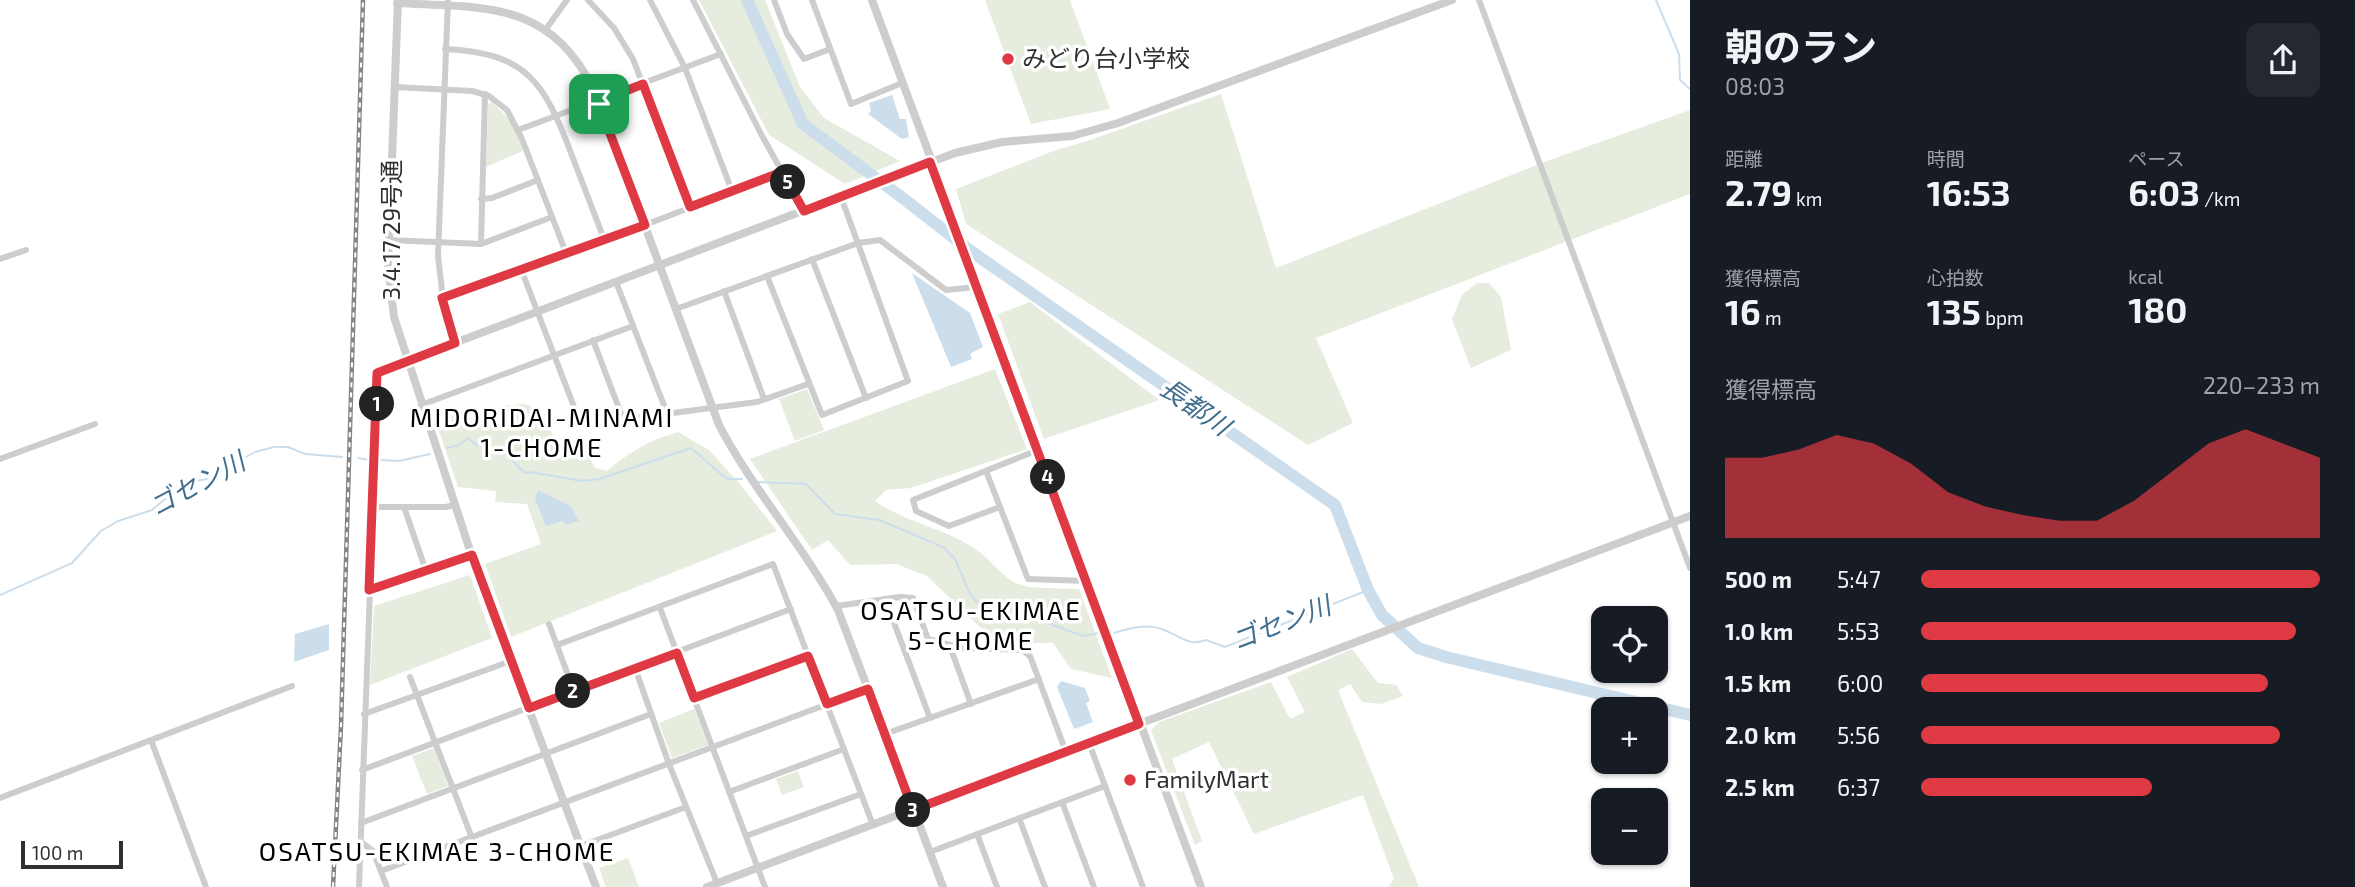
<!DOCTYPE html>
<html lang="ja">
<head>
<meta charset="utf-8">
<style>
	:root { --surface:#171b24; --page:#242831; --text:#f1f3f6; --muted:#9ea1a6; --accent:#df3a43 }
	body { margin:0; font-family:"Exo 2","Noto Sans JP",sans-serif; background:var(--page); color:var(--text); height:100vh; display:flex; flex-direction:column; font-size:26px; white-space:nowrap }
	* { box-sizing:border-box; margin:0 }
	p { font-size:23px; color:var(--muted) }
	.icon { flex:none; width:38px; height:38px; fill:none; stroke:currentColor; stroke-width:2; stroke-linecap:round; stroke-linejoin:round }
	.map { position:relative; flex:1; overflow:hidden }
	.details { display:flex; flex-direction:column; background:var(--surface); width:665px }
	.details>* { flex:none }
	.tools { position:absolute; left:1591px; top:606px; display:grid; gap:14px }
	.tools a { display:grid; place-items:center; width:77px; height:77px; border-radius:14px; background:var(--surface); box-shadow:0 2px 5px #0004; font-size:35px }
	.scale { position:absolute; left:21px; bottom:18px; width:102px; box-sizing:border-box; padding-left:7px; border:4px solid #303030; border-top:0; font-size:19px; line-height:24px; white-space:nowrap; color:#303030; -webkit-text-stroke:5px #fff; paint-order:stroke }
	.pin { position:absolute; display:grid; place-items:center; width:60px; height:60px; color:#fff; margin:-30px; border-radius:14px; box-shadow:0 4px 10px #0006 }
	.km { position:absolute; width:35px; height:35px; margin:-18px; border-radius:50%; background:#222; color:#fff; font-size:19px; line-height:35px; text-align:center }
	.round { display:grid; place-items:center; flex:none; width:74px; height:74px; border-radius:14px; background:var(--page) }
	.headline { display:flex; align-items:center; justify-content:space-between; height:119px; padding:0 35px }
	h1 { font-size:38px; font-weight:700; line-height:52px }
	.metrics { display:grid; grid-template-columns:repeat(3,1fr); gap:10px; height:119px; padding:7px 35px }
	.metrics div { display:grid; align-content:center }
	.metrics b { font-size:35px; font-weight:700 }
	.metrics small { font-size:19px; font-weight:400 }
	.metrics p { font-size:19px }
	.chart { height:196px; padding:14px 35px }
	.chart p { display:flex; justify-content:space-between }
	.chart svg { width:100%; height:126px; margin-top:7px; fill:var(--accent); opacity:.7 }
	ul { padding:0 35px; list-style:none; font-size:23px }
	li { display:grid; grid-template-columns:112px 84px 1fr; align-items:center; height:52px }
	li i { height:18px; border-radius:9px; background:var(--accent) }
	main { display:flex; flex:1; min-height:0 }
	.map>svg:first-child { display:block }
	.green { fill:#e6ecde }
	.water { fill:#ccdeeb }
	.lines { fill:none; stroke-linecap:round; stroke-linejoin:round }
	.stream { stroke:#ccdeeb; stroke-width:2 }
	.river { stroke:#ccdeeb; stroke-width:12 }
	.minor { stroke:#cdcdcd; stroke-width:6 }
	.tertiary { stroke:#cdcdcd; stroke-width:8 }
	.rail-casing { stroke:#858585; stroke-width:4.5 }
	.rail { stroke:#fff; stroke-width:2; stroke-dasharray:5; stroke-linecap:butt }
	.route-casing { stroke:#fff; stroke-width:14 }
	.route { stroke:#df3a43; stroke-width:9 }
	.poi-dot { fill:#df3a43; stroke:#fff; stroke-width:2.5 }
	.labels { text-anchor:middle; stroke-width:7; stroke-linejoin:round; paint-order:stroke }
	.poi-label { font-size:24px; fill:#303030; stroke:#fff; text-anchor:start }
	.street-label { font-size:24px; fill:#303030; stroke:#fff }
	.water-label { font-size:26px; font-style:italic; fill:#406f8f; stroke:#fff }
	.neighbourhood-label { font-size:26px; letter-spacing:2px; fill:#000; stroke:#fff }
</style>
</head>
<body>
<main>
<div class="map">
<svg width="1690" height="887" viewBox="0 0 1690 887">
	<rect width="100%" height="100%" fill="#fff"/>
	<g class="green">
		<polygon points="699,0 765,0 800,87 824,118 900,161 845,184 769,135"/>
		<polygon points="985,0 1070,0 1110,109 1031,124"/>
		<polygon points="1221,94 1276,268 1547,161 1690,110 1690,194 1316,338 1353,423 1308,445 966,224 956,189 1056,150 1087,141"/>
		<polygon points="492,102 512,122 523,151 486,167 488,105"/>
		<polygon points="1477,283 1489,283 1501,297 1511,350 1471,368 1452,319 1462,295"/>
		<polygon points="1030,302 1159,400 1044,439 998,314"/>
		<path d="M995 369 1027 449 911 488 886 490 875 501C905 523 951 529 982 554 996 565 1005 582 1025 586 1041 589 1062 588 1079 589L1112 678 1071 669 1053 643H1020L987 634 927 576 896 564 850 565 828 540 812 550 750 459Z"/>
		<polygon points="807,389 824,430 795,441 779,399"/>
		<path d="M523 404C549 409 546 426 558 446L589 455 595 468 607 471C629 452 650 440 678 432L709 450 739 483 777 531 511 637 485 564 541 544 527 504 495 502 496 491 458 487 434 416 440 412 480 424 504 406Z"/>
		<polygon points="470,575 492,638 370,685 374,606"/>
		<polygon points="1352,649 1378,683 1396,685 1403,696 1381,704 1362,702 1350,684 1338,690 1419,887 1388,887 1394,879 1363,795 1254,834 1209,742 1172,759 1202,841 1195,845 1151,730 1159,722 1271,682 1290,719 1305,712 1287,677"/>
		<polygon points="694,709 708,745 672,758 659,723"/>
		<polygon points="434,748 448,786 427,794 412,756"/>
		<polygon points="798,771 804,787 782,795 776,779"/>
		<polygon points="628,858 639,887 606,887 599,868"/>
	</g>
	<g class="water">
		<polygon points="892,95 900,119 906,119 909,137 902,139 868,114 871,111 869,103"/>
		<polygon points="912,273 970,313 983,347 970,354 972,359 951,367"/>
		<polygon points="538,490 571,506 579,521 566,525 563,521 546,526 535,499"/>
		<polygon points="329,624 329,650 294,662 295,634"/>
		<polygon points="1061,681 1085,688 1090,701 1086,703 1093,722 1074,729 1057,687"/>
	</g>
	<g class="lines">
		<g class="stream">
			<polyline points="1656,0 1679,54 1680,80 1690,89"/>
			<polyline points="447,448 459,445 468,438 475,444 503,451 525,473 530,472 582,481 599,479 691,448 727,479 742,479"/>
			<polyline points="358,458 369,460"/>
			<polyline points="380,460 399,461 430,454"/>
			<polyline points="759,482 806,484 835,514 879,520 943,547 955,559 970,594 976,601 1002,615 1042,621 1083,636 1099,633"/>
			<polyline points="0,595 72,563 101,531 118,521 152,510 178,488 189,482 207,479 255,452 274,447 288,447 305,454 342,457"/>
			<path d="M1114 633C1130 628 1148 623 1164 630 1180 636 1189 647 1206 640L1225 647 1368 590"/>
		</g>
		<polyline class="river" points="747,0 803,124 904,199 972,252 1335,505 1368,590 1382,615 1418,648 1446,657 1690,715"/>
		<g class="minor">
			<polyline points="448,0 438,256 443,299 455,343"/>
			<polyline points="588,0 614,28 633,59 690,207"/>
			<polyline points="650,0 685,68 732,191"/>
			<polyline points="693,0 761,134 804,211"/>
			<polyline points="774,0 787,34 804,59 830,49"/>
			<polyline points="812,0 851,104 902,83"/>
			<polyline points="1479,0 1690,568"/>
			<polyline points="546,29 567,0"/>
			<path d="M445 49C527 53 544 82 571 153 582 182 593 211 604 239"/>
			<polyline points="394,87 472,91 489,96 507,110 522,139 566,253"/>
			<polyline points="518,130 721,54"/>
			<polyline points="481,199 492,198 538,180"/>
			<polyline points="388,240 481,244 552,217"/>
			<polyline points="481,244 485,94"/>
			<polyline points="0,259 26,250"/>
			<polyline points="812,259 866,398"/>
			<polyline points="521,269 581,425 757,402 808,384"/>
			<polyline points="767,276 822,415 908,381 841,197"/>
			<polyline points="616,282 667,413"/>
			<polyline points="724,291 764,399"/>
			<polyline points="442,298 645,225 782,172"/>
			<polyline points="676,309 858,243 880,240 946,290 976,287"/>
			<polyline points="593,340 623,419"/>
			<polyline points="421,405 633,326"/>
			<polyline points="0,459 95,424"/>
			<polyline points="986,471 1028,579 1087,581"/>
			<polyline points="372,507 446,507 454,505"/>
			<polyline points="404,507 426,571"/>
			<polyline points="1000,507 949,526 916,511 913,500 1038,450"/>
			<polyline points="369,591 472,555"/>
			<polyline points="885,599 930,718"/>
			<polyline points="836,606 900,597 913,598 928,639 961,648 1022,650 1030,656 1066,752"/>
			<polyline points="660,608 765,887"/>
			<polyline points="549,624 574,691"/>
			<polyline points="557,645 773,564 873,825"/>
			<polyline points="952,646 952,652 971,704"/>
			<polyline points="635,668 669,764 717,883"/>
			<polyline points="410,677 472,838"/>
			<polyline points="694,698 808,656"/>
			<polyline points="364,714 511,661"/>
			<polyline points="885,734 1039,679"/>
			<polyline points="151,740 206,887"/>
			<polyline points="1089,743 1143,887"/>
			<polyline points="362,770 791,609"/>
			<polyline points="729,792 844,749"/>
			<polyline points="0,798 292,686"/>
			<polyline points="1062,802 1094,887"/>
			<polyline points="1019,818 1045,887"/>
			<polyline points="361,823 651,714"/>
			<polyline points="977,834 997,887"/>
			<polyline points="746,836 861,794"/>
			<polyline points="361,842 373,851 387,887"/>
			<polyline points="581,846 686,807"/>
			<polyline points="930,852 1105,786"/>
			<polyline points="381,871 868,689"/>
			<polyline points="359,887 378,373 407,361"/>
		</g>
		<g class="tertiary">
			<polyline points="398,0 388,266 394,317 476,569 596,887"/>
			<polyline points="872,0 1201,887"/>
			<path d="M397 3C487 8 550 0 595 92L719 425C753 490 803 545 838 610L943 887"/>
			<polyline points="407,361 955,153 1002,142 1072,136 1118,123 1452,0"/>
			<polyline points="707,887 1690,516"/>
		</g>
		<defs>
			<polyline id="rail" points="333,887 341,726 363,0"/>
		</defs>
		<use href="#rail" class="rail-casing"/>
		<use href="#rail" class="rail"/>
	</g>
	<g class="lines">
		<defs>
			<polygon id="route" points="643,84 690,207 782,172 804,211 930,162 1139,724 913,810 868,689 827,704 808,656 694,698 677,653 529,708 472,555 369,590 377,373 455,343 442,298 645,225 598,102"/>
		</defs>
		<use href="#route" class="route-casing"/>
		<use href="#route" class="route"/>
	</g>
	<g class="poi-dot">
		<circle cx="1008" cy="59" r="7"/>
		<circle cx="1130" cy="780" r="7"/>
	</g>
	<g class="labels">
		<g class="poi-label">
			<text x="1022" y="67">みどり台小学校</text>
			<text x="1144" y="788">FamilyMart</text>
		</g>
		<g class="street-label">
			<text transform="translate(392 230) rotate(-90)" y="8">3.4.17 29号通</text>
		</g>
		<g class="water-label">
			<text transform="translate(1195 407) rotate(35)" y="9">長都川</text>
			<text transform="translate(197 484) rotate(-28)" y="9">ゴセン川</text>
			<text transform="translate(1281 623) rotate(-21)" y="9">ゴセン川</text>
		</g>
		<g class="neighbourhood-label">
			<text x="542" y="427">MIDORIDAI-MINAMI<tspan x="542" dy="30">1-CHOME</tspan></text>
			<text x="971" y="620">OSATSU-EKIMAE<tspan x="971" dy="30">5-CHOME</tspan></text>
			<text x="437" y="861">OSATSU-EKIMAE 3-CHOME</text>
		</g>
	</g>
</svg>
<div class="tools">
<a><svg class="icon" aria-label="locate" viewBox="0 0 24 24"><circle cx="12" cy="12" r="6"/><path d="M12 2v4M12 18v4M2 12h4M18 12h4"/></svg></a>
<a>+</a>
<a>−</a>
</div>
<div class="scale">100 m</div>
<div class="pin" style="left:599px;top:104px;background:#1e9e55"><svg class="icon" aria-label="arrive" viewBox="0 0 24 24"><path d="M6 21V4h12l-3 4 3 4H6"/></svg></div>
<b class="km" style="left:377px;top:404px">1</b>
<b class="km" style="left:573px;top:691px">2</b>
<b class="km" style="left:913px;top:810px">3</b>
<b class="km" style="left:1048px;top:477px">4</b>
<b class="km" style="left:788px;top:182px">5</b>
</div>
<section class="details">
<div class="headline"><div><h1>朝のラン</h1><p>08:03</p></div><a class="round"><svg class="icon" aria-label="share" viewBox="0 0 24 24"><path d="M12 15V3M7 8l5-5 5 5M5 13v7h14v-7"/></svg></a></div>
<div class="metrics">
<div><p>距離</p><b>2.79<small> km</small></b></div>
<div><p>時間</p><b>16:53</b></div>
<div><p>ペース</p><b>6:03<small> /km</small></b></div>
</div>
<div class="metrics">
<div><p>獲得標高</p><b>16<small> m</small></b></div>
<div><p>心拍数</p><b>135<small> bpm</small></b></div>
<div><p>kcal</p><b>180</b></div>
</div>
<div class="chart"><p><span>獲得標高</span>220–233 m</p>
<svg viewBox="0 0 160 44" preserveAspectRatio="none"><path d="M0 44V16L10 16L20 13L30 8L40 11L50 18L60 28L70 33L80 36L90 38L100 38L110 31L120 21L130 11L140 6L150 11L160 16V44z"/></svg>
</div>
<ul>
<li><b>500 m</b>5:47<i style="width:100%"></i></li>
<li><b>1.0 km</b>5:53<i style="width:94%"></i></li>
<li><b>1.5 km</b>6:00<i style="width:87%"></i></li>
<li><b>2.0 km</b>5:56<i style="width:90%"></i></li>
<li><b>2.5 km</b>6:37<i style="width:58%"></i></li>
</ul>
</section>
</main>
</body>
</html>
